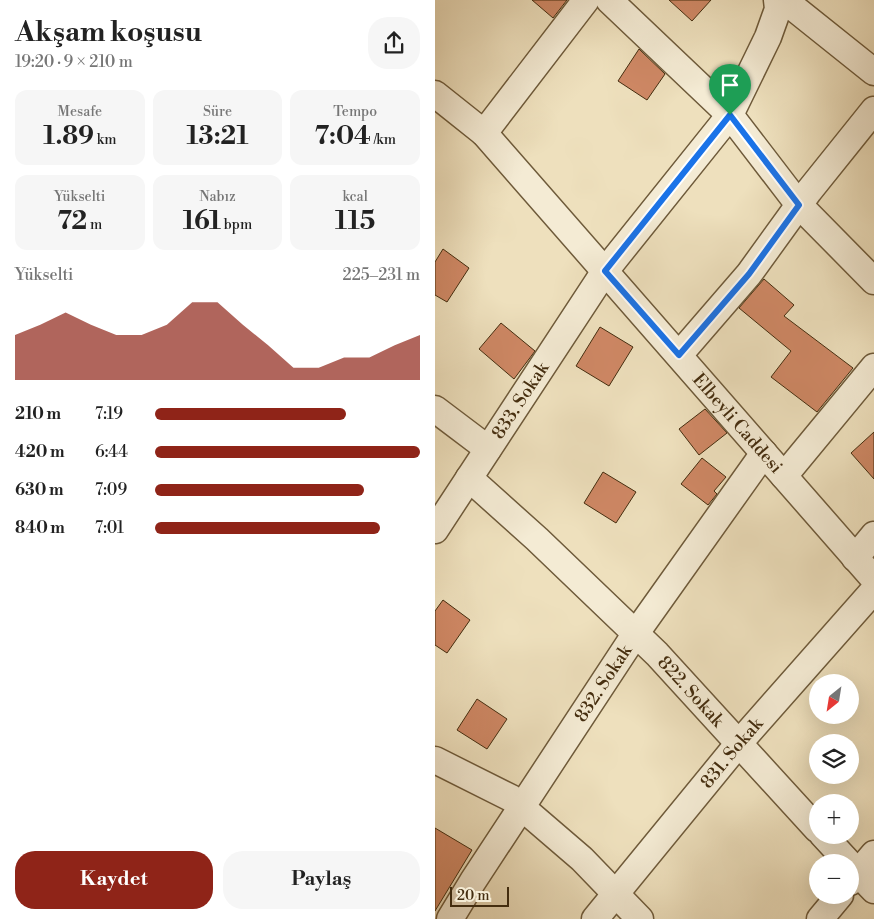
<!DOCTYPE html>
<html lang="tr">
<head>
<meta charset="utf-8">
<style>
	:root { --surface:#fff; --page:#f6f6f6; --text:#222; --muted:#767676; --accent:#8f2418 }
	body { margin:0; font-family:"Libre Bodoni",serif; background:var(--page); color:var(--text); height:100vh; display:flex; flex-direction:column; font-size:19px; white-space:nowrap }
	* { box-sizing:border-box; margin:0 }
	p { font-size:16px; color:var(--muted) }
	.icon { flex:none; width:28px; height:28px; fill:none; stroke:currentColor; stroke-width:2; stroke-linecap:round; stroke-linejoin:round }
	.map { position:relative; flex:1; overflow:hidden }
	.details { display:flex; flex-direction:column; background:var(--surface); width:435px }
	.details>* { flex:none }
	.needle { width:32px; rotate:210deg }
	.tools { position:absolute; left:374px; top:674px; display:grid; gap:10px }
	.tools a { display:grid; place-items:center; width:50px; height:50px; border-radius:50%; background:var(--surface); box-shadow:0 5px 20px #0002; font-size:25px }
	.scale { position:absolute; left:15px; bottom:12px; width:59px; box-sizing:border-box; padding-left:5px; border:2px solid #442d0f; border-top:0; font-size:14px; line-height:18px; white-space:nowrap; color:#442d0f; -webkit-text-stroke:4px #f4ebd4; paint-order:stroke }
	.pin { position:absolute; display:grid; place-items:center; width:42px; height:42px; color:#fff; margin:-51px -21px; border-radius:50% 50% 50% 0; rotate:-45deg; box-shadow:0 0 5px #0007 }
	.pin .icon { rotate:45deg }
	.round { display:grid; place-items:center; flex:none; width:52px; height:52px; border-radius:20px; background:var(--page) }
	.overview { display:flex; align-items:center; justify-content:space-between; height:85px; padding:0 15px }
	h1 { font-size:28px; font-weight:700; line-height:38px }
	.figures { display:grid; grid-template-columns:repeat(3,1fr); gap:8px; height:85px; padding:5px 15px }
	.figures div { display:grid; align-content:center; border-radius:12px; background:var(--page); text-align:center }
	.figures b { font-size:25px; font-weight:700 }
	.figures small { font-size:14px; font-weight:400 }
	.figures p { font-size:14px }
	.chart { height:140px; padding:10px 15px }
	.chart p { display:flex; justify-content:space-between }
	.chart svg { width:100%; height:90px; margin-top:5px; fill:var(--accent); opacity:.7 }
	.button { display:flex; gap:10px; margin-top:auto; padding:10px 15px }
	.button a { flex:1; height:58px; border-radius:20px; background:var(--accent); color:#fff; font-size:20px; font-weight:700; line-height:58px; text-align:center }
	.button a+a { background:var(--page); color:var(--text) }
	ul { padding:0 15px; list-style:none; font-size:16px }
	li { display:grid; grid-template-columns:80px 60px 1fr; align-items:center; height:38px }
	li i { height:12px; border-radius:6px; background:var(--accent) }
	main { display:flex; flex:1; min-height:0 }
	.map>svg:first-child { display:block }
	.building { fill:#cf8865; stroke:#442d0f }
	.lines { fill:none; stroke-linecap:round; stroke-linejoin:round }
	.minor-casing { stroke:#6e5a3a; stroke-width:29 }
	.minor { stroke:#f4ebd4; stroke-width:26 }
	.route-casing { stroke:#fff; stroke-width:10 }
	.route { stroke:#1a73e8; stroke-width:6 }
	.labels { text-anchor:middle; stroke-width:4.5; stroke-linejoin:round; paint-order:stroke }
	.street-label { font-size:18px; fill:#442d0f; stroke:#f4ebd4 }
</style>
</head>
<body>
<main>
<section class="details">
<div class="overview"><div><h1>Akşam koşusu</h1><p>19:20 · 9 × 210 m</p></div><a class="round"><svg class="icon" aria-label="share" viewBox="0 0 24 24"><path d="M12 15V3M7 8l5-5 5 5M5 13v7h14v-7"/></svg></a></div>
<div class="figures">
<div><p>Mesafe</p><b>1.89<small> km</small></b></div>
<div><p>Süre</p><b>13:21</b></div>
<div><p>Tempo</p><b>7:04<small> /km</small></b></div>
</div>
<div class="figures">
<div><p>Yükselti</p><b>72<small> m</small></b></div>
<div><p>Nabız</p><b>161<small> bpm</small></b></div>
<div><p>kcal</p><b>115</b></div>
</div>
<div class="chart"><p><span>Yükselti</span>225–231 m</p>
<svg viewBox="0 0 160 44" preserveAspectRatio="none"><path d="M0 44V22L10 17L20 11L30 17L40 22L50 22L60 17L70 6L80 6L90 17L100 27L110 38L120 38L130 33L140 33L150 27L160 22V44z"/></svg>
</div>
<ul>
<li><b>210 m</b>7:19<i style="width:72%"></i></li>
<li><b>420 m</b>6:44<i style="width:100%"></i></li>
<li><b>630 m</b>7:09<i style="width:79%"></i></li>
<li><b>840 m</b>7:01<i style="width:85%"></i></li>
</ul>
<div class="button"><a>Kaydet</a><a>Paylaş</a></div>
</section>
<div class="map">
<svg width="439" height="919" viewBox="0 0 439 919">
	<rect width="100%" height="100%" fill="#eee0bd"/>
	<filter id="stains"><feTurbulence type="fractalNoise" baseFrequency=".004" numOctaves="4"/><feColorMatrix values="0 0 0 0 .2 0 0 0 0 .09 0 0 0 0 .02 0 0 0 .5 -.17"/></filter>
	<radialGradient id="worn" r=".72"><stop offset=".6" stop-color="#630" stop-opacity="0"/><stop offset="1" stop-color="#630" stop-opacity=".3"/></radialGradient>
	<g class="building">
		<polygon points="97,0 132,0 118,18"/>
		<polygon points="234,0 276,0 257,21"/>
		<polygon points="204,49 230,74 212,100 183,81"/>
		<polygon points="8,249 34,268 12,302 0,295 0,262"/>
		<polygon points="329,279 359,305 349,316 418,368 382,412 336,377 356,351 304,308"/>
		<polygon points="66,323 100,351 79,379 44,349"/>
		<polygon points="165,327 198,347 174,386 141,366"/>
		<polygon points="270,409 292,433 264,455 244,429"/>
		<polygon points="439,432 439,479 416,453"/>
		<polygon points="267,458 291,477 279,491 282,494 273,505 246,484"/>
		<polygon points="168,472 201,492 181,523 149,503"/>
		<polygon points="8,600 35,620 12,653 0,645 0,611"/>
		<polygon points="42,699 72,719 52,749 22,730"/>
		<polygon points="0,828 37,850 0,911"/>
	</g>
	<g class="lines">
		<defs>
			<g id="minor">
				<polyline points="174,0 295,115 364,205 439,281"/>
				<polyline points="349,0 439,72"/>
				<path id="s1" d="M0 94 49 133 439 579"/>
				<polyline points="49,133 151,0"/>
				<polyline points="244,355 314,274 374,191 439,110"/>
				<polyline points="0,409 53,449"/>
				<polyline points="349,476 439,367"/>
				<path id="s2" d="M34 478 102 539 222 654 382 829"/>
				<path id="s3" d="M0 530 170 271 295 115 333 37 343 9 342 0"/>
				<polyline points="420,558 439,535"/>
				<polyline points="0,760 76,798 147,859 205,919"/>
				<polyline points="388,835 413,862"/>
				<polyline points="415,865 439,890"/>
				<polyline points="415,882 439,854"/>
				<path id="s4" d="M15 919 38 881 201 633 329 453"/>
				<path id="s5" d="M160 919 304 743 439 590"/>
				<polyline points="385,919 405,895"/>
			</g>
		</defs>
		<use href="#minor" class="minor-casing"/>
		<use href="#minor" class="minor"/>
	</g>
	<g class="lines">
		<defs>
			<polygon id="route" points="295,115 364,205 314,274 244,355 170,271"/>
		</defs>
		<use href="#route" class="route-casing"/>
		<use href="#route" class="route"/>
	</g>
	<g class="labels">
		<g class="street-label">
			<text dy="6" stroke="none"><textPath href="#s3" startOffset="155">833. Sokak</textPath></text>
			<text dy="6" stroke="none"><textPath href="#s1" startOffset="448">Elbeyli Caddesi</textPath></text>
			<text dy="6" stroke="none"><textPath href="#s4" startOffset="281">832. Sokak</textPath></text>
			<text dy="6" stroke="none"><textPath href="#s2" startOffset="308">822. Sokak</textPath></text>
			<text dy="6" stroke="none"><textPath href="#s5" startOffset="215">831. Sokak</textPath></text>
		</g>
	</g>
	<rect width="100%" height="100%" filter="url(#stains)"/>
	<rect width="100%" height="100%" fill="url(#worn)"/>
</svg>
<div class="tools">
<a><svg class="needle" viewBox="-14 -14 28 28"><path d="M0-13l5 13h-10z" fill="#e53935"/><path d="M0 13l5-13h-10z" fill="#767676"/></svg></a>
<a><svg class="icon" aria-label="layers" viewBox="0 0 24 24"><path d="M12 4l9 5-9 5-9-5zM3 14l9 5 9-5"/></svg></a>
<a>+</a>
<a>−</a>
</div>
<div class="scale">20 m</div>
<div class="pin" style="left:295px;top:115px;background:#1e9e55"><svg class="icon" aria-label="arrive" viewBox="0 0 24 24"><path d="M6 21V4h12l-3 4 3 4H6"/></svg></div>
</div>
</main>
</body>
</html>
